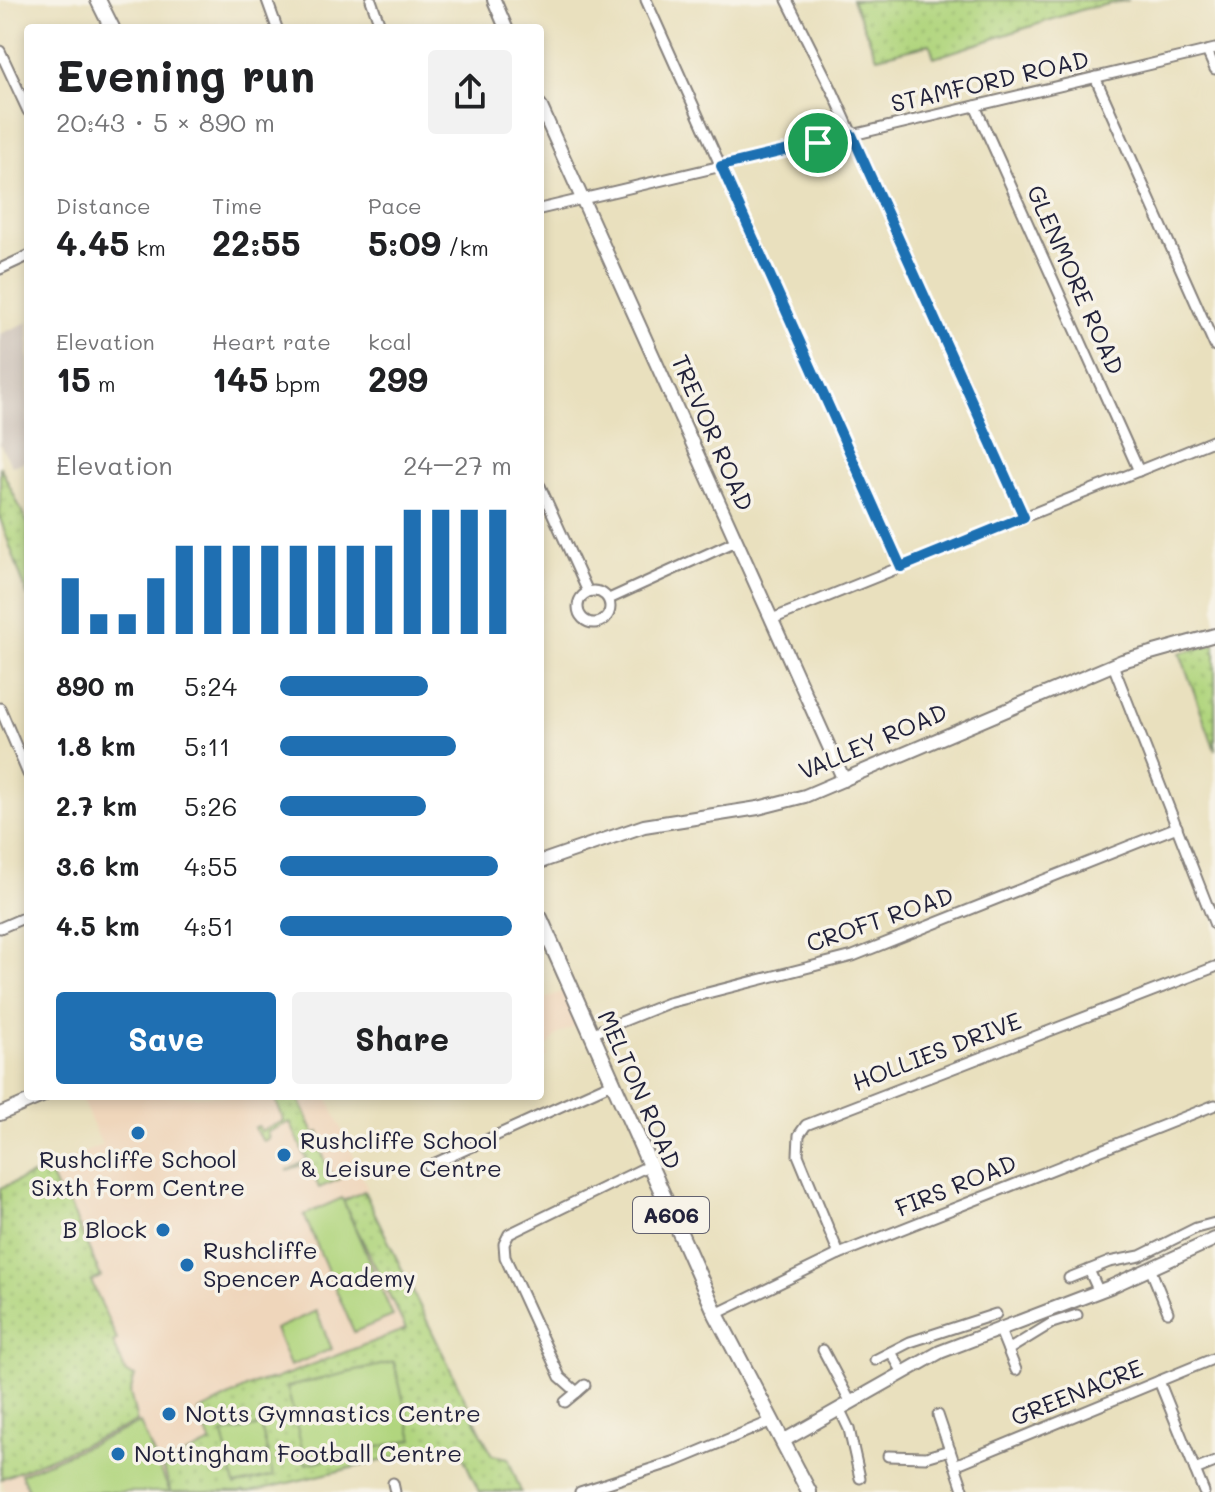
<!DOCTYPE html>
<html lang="en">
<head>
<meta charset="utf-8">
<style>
	:root { --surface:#fff; --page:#f2f2f2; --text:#202124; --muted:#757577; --accent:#1f6fb2 }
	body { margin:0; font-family:Mali,sans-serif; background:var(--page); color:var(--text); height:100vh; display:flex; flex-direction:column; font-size:30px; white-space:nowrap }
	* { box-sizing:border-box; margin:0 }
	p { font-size:26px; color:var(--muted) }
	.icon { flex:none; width:44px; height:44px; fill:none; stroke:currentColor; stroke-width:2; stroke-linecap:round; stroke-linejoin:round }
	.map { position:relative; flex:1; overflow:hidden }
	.sheet { position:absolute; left:24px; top:24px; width:520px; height:1076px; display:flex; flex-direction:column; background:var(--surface); border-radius:8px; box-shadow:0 4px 12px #0003 }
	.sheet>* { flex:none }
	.pin { position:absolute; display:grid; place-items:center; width:68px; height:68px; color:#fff; margin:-34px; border:4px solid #fff; border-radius:50%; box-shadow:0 2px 8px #0007 }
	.round { display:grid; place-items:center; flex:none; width:84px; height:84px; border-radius:8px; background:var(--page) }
	.headline { display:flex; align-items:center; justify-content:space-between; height:136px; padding:0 32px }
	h1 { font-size:44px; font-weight:700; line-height:60px }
	.metrics { display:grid; grid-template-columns:repeat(3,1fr); gap:12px; height:136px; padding:8px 32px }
	.metrics div { display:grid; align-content:center }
	.metrics b { font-size:34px; font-weight:700 }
	.metrics small { font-size:22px; font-weight:400 }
	.metrics p { font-size:22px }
	.chart { height:224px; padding:16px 32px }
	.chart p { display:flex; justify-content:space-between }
	.chart svg { width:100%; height:144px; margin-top:8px; stroke:var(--accent); stroke-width:6 }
	.cta { display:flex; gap:16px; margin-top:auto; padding:16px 32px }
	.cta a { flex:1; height:92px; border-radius:8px; background:var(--accent); color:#fff; font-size:32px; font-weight:700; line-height:92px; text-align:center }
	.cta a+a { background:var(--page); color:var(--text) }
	ul { padding:0 32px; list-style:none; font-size:26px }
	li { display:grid; grid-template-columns:128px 96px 1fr; align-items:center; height:60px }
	li i { height:20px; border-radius:10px; background:var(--accent) }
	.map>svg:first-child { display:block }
	.built { fill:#efd6bb }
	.industrial { fill:#cdc2b9 }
	.green { fill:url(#green-dots); stroke:#6a7c5c; stroke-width:2 }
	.pitch { fill:#b1d57e; stroke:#6a7c5c; stroke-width:2 }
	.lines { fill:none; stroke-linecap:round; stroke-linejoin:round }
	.street-casing { stroke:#86817c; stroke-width:13 }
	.secondary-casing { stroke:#86817c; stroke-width:16 }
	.primary-casing { stroke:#86817c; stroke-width:18 }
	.street { stroke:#fff; stroke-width:9 }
	.secondary { stroke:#fff; stroke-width:12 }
	.primary { stroke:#fff; stroke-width:14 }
	.route-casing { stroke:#fff; stroke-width:16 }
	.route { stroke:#1f6fb2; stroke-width:10 }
	.poi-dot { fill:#1f6fb2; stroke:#f7f3e8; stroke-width:3 }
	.labels { text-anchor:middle; stroke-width:7; stroke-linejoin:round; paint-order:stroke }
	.shield { fill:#f7f3e8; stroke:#62616f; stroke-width:2 }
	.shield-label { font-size:22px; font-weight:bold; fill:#22223b }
	.street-label { font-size:24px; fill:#22223b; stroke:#f7f3e8 }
	.poi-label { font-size:24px; fill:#22223b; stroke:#f7f3e8; text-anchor:start }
</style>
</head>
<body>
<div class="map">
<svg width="1215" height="1492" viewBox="0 0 1215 1492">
	<defs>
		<pattern id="green-dots" width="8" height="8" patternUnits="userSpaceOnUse" patternTransform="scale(2)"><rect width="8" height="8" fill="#b1d57e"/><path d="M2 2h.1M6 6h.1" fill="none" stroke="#98b76e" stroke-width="1.8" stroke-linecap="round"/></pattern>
	</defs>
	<rect width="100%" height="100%" fill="#f7f3e8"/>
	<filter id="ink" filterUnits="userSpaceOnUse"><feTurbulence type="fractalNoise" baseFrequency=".0125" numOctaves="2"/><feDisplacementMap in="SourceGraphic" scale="16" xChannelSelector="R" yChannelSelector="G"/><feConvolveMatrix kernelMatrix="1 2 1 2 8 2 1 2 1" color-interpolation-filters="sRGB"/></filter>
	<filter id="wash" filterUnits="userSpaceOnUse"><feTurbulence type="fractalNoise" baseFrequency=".006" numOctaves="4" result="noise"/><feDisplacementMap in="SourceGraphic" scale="32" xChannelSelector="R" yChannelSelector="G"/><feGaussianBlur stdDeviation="1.8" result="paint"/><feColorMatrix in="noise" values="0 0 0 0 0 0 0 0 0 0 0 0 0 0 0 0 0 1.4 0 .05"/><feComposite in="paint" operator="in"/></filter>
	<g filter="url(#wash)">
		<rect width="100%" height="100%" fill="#e9e0be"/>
		<g class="built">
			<polygon points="564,991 578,1025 558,1034 545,1049 548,1056 540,1059 540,1001"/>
			<polygon points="80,1096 327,1096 368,1189 343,1200 458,1443 250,1492 6,1492 0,1477 0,1188 102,1145"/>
		</g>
		<polygon class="industrial" points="28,322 28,460 12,466 0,444 0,334"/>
		<g class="green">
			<polygon points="852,0 1129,0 1084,9 934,58 930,44 877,57"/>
			<polygon points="0,466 28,524 28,597 0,518"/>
			<polygon points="1215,644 1215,750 1180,653"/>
			<polygon points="274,1096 298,1096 314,1134 319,1132 321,1138 316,1140 332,1176 338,1174 340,1179 319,1188 308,1162 287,1171 307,1160 290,1122 267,1132 269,1139 263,1141 254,1128 258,1126 261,1131 284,1121"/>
			<polygon points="47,1169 60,1196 65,1194 101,1277 91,1281 117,1340 113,1342 126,1373 135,1376 130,1393 137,1422 1,1479 0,1188"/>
			<polygon points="364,1191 492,1455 508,1458 521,1492 479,1492 457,1443 250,1492 171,1492 163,1465 211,1443 198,1412 256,1383 275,1379 406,1329 343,1201"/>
		</g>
		<g class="pitch">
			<polygon points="342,1198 393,1316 354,1332 304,1215"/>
			<polygon points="316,1311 332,1349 290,1366 275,1329"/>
			<polygon points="394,1362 413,1439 306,1464 287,1387"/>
			<polygon points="140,1423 170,1492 29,1492 21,1474"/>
			<polygon points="261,1426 273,1476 235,1485 223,1434"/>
		</g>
	</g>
	<g filter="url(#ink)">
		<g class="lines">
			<defs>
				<g id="street">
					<polyline points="267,0 277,28"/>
					<polyline points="371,0 381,28"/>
					<polyline points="646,0 901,567"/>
					<polyline points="787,0 833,92 1024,517"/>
					<polyline points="0,51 28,111"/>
					<polyline points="1207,51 1215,69"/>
					<polyline points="1095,77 1215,346"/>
					<polyline points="975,106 1139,471"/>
					<polyline points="540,209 1215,49"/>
					<polyline points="0,269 28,256"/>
					<polyline points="540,486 588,592"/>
					<circle cx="594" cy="607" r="16"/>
					<polyline points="609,599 736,541"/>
					<polyline points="772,619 1215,440"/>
					<polyline points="1113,665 1215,925"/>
					<polyline points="0,708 28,774"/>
					<polyline points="0,928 28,916"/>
					<polyline points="591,1034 668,1003 853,956 1177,827"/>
					<polyline points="429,1166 612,1083"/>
					<polyline points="839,1254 798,1155 799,1135 806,1125 1215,967"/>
					<polyline points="1150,1268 1168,1312"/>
					<polyline points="1089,1270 1099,1292"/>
					<polyline points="1069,1278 1109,1262 1140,1256 1196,1228 1215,1223"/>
					<polyline points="716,1314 839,1254 1215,1105"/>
					<polyline points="999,1328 1016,1370"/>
					<polyline points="823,1350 850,1401"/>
					<polyline points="1008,1350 1052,1323 1077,1315"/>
					<polyline points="891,1352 902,1371"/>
					<polyline points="875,1360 910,1342 996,1314"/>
					<polyline points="1159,1381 1204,1492"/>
					<polyline points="585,1385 577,1392 560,1377 505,1257 504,1244 509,1234 648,1166"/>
					<polyline points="565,1402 577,1392"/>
					<polyline points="839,1408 849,1429 860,1478"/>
					<polyline points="938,1415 964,1492"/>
					<polyline points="888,1456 926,1457 950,1450"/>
					<polyline points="955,1465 1215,1358"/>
					<polyline points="1195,1470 1215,1462"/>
					<polyline points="393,1483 395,1492"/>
					<polyline points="580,1492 676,1461 772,1421"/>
				</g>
				<g id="secondary">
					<polyline points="494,0 506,28"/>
					<polyline points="540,105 844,780"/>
					<polyline points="540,862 644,826 758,808 805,796 1122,661 1215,635"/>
					<polyline points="0,1114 42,1096"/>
					<polyline points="783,1441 940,1352 1110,1287 1215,1239"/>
				</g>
				<g id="primary">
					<polyline points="98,0 112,28"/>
					<polyline points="540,918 716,1314 809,1492"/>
				</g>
			</defs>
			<use href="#street" class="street-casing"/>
			<use href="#secondary" class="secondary-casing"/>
			<use href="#primary" class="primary-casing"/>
			<use href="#street" class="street"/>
			<use href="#secondary" class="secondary"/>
			<use href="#primary" class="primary"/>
		</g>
	</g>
	<g class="lines" filter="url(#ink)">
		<defs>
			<polygon id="route" points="852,135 1024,517 901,567 721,166"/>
		</defs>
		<use href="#route" class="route-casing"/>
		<use href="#route" class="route"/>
	</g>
	<g class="poi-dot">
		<circle cx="138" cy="1133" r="8"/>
		<circle cx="284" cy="1155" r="8"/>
		<circle cx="163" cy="1230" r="8"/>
		<circle cx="187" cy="1265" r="8"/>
		<circle cx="169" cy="1414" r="8"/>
		<circle cx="118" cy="1454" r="8"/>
	</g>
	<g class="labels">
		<rect class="shield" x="633" y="1197" width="76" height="36" rx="6"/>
		<g class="shield-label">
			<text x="671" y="1223">A606</text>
		</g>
		<g class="street-label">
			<text transform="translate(990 82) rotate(-13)" y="8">STAMFORD ROAD</text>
			<text transform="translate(1075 280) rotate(66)" y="8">GLENMORE ROAD</text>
			<text transform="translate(712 433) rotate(66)" y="8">TREVOR ROAD</text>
			<text transform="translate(873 742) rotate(-23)" y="8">VALLEY ROAD</text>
			<text transform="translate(880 920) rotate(-19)" y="8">CROFT ROAD</text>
			<text transform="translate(937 1052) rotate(-21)" y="8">HOLLIES DRIVE</text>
			<text transform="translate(639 1090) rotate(66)" y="8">MELTON ROAD</text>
			<text transform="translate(956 1186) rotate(-22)" y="8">FIRS ROAD</text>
			<text transform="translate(1077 1393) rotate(-22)" y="8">GREENACRE</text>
		</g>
		<g class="poi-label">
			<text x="300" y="1149">Rushcliffe School<tspan x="300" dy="28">&amp; Leisure Centre</tspan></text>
			<text x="138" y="1168" text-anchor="middle">Rushcliffe School<tspan x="138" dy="28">Sixth Form Centre</tspan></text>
			<text x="147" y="1238" text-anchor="end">B Block</text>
			<text x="203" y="1259">Rushcliffe<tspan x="203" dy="28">Spencer Academy</tspan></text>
			<text x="185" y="1422">Notts Gymnastics Centre</text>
			<text x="134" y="1462">Nottingham Football Centre</text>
		</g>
	</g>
</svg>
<div class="pin" style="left:818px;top:143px;background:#1e9e55"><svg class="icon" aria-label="arrive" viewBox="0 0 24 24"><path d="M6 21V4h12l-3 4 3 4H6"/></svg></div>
<section class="sheet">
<div class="headline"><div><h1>Evening run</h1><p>20:43 · 5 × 890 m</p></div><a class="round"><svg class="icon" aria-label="share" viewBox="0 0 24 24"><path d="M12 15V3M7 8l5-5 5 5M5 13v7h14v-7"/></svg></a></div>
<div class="metrics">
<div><p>Distance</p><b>4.45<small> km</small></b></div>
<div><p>Time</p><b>22:55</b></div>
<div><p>Pace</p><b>5:09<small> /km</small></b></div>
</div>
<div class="metrics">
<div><p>Elevation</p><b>15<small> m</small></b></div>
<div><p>Heart rate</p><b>145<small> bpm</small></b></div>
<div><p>kcal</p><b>299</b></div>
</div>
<div class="chart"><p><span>Elevation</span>24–27 m</p>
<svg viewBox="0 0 160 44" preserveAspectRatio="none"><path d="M5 44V27M15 44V38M25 44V38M35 44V27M45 44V17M55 44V17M65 44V17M75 44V17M85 44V17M95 44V17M105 44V17M115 44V17M125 44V6M135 44V6M145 44V6M155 44V6"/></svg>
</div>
<ul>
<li><b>890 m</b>5:24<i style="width:64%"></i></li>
<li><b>1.8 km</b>5:11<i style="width:76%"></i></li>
<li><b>2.7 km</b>5:26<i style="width:63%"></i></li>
<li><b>3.6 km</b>4:55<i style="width:94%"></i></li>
<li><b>4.5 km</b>4:51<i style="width:100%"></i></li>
</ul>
<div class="cta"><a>Save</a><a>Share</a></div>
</section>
</div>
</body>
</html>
